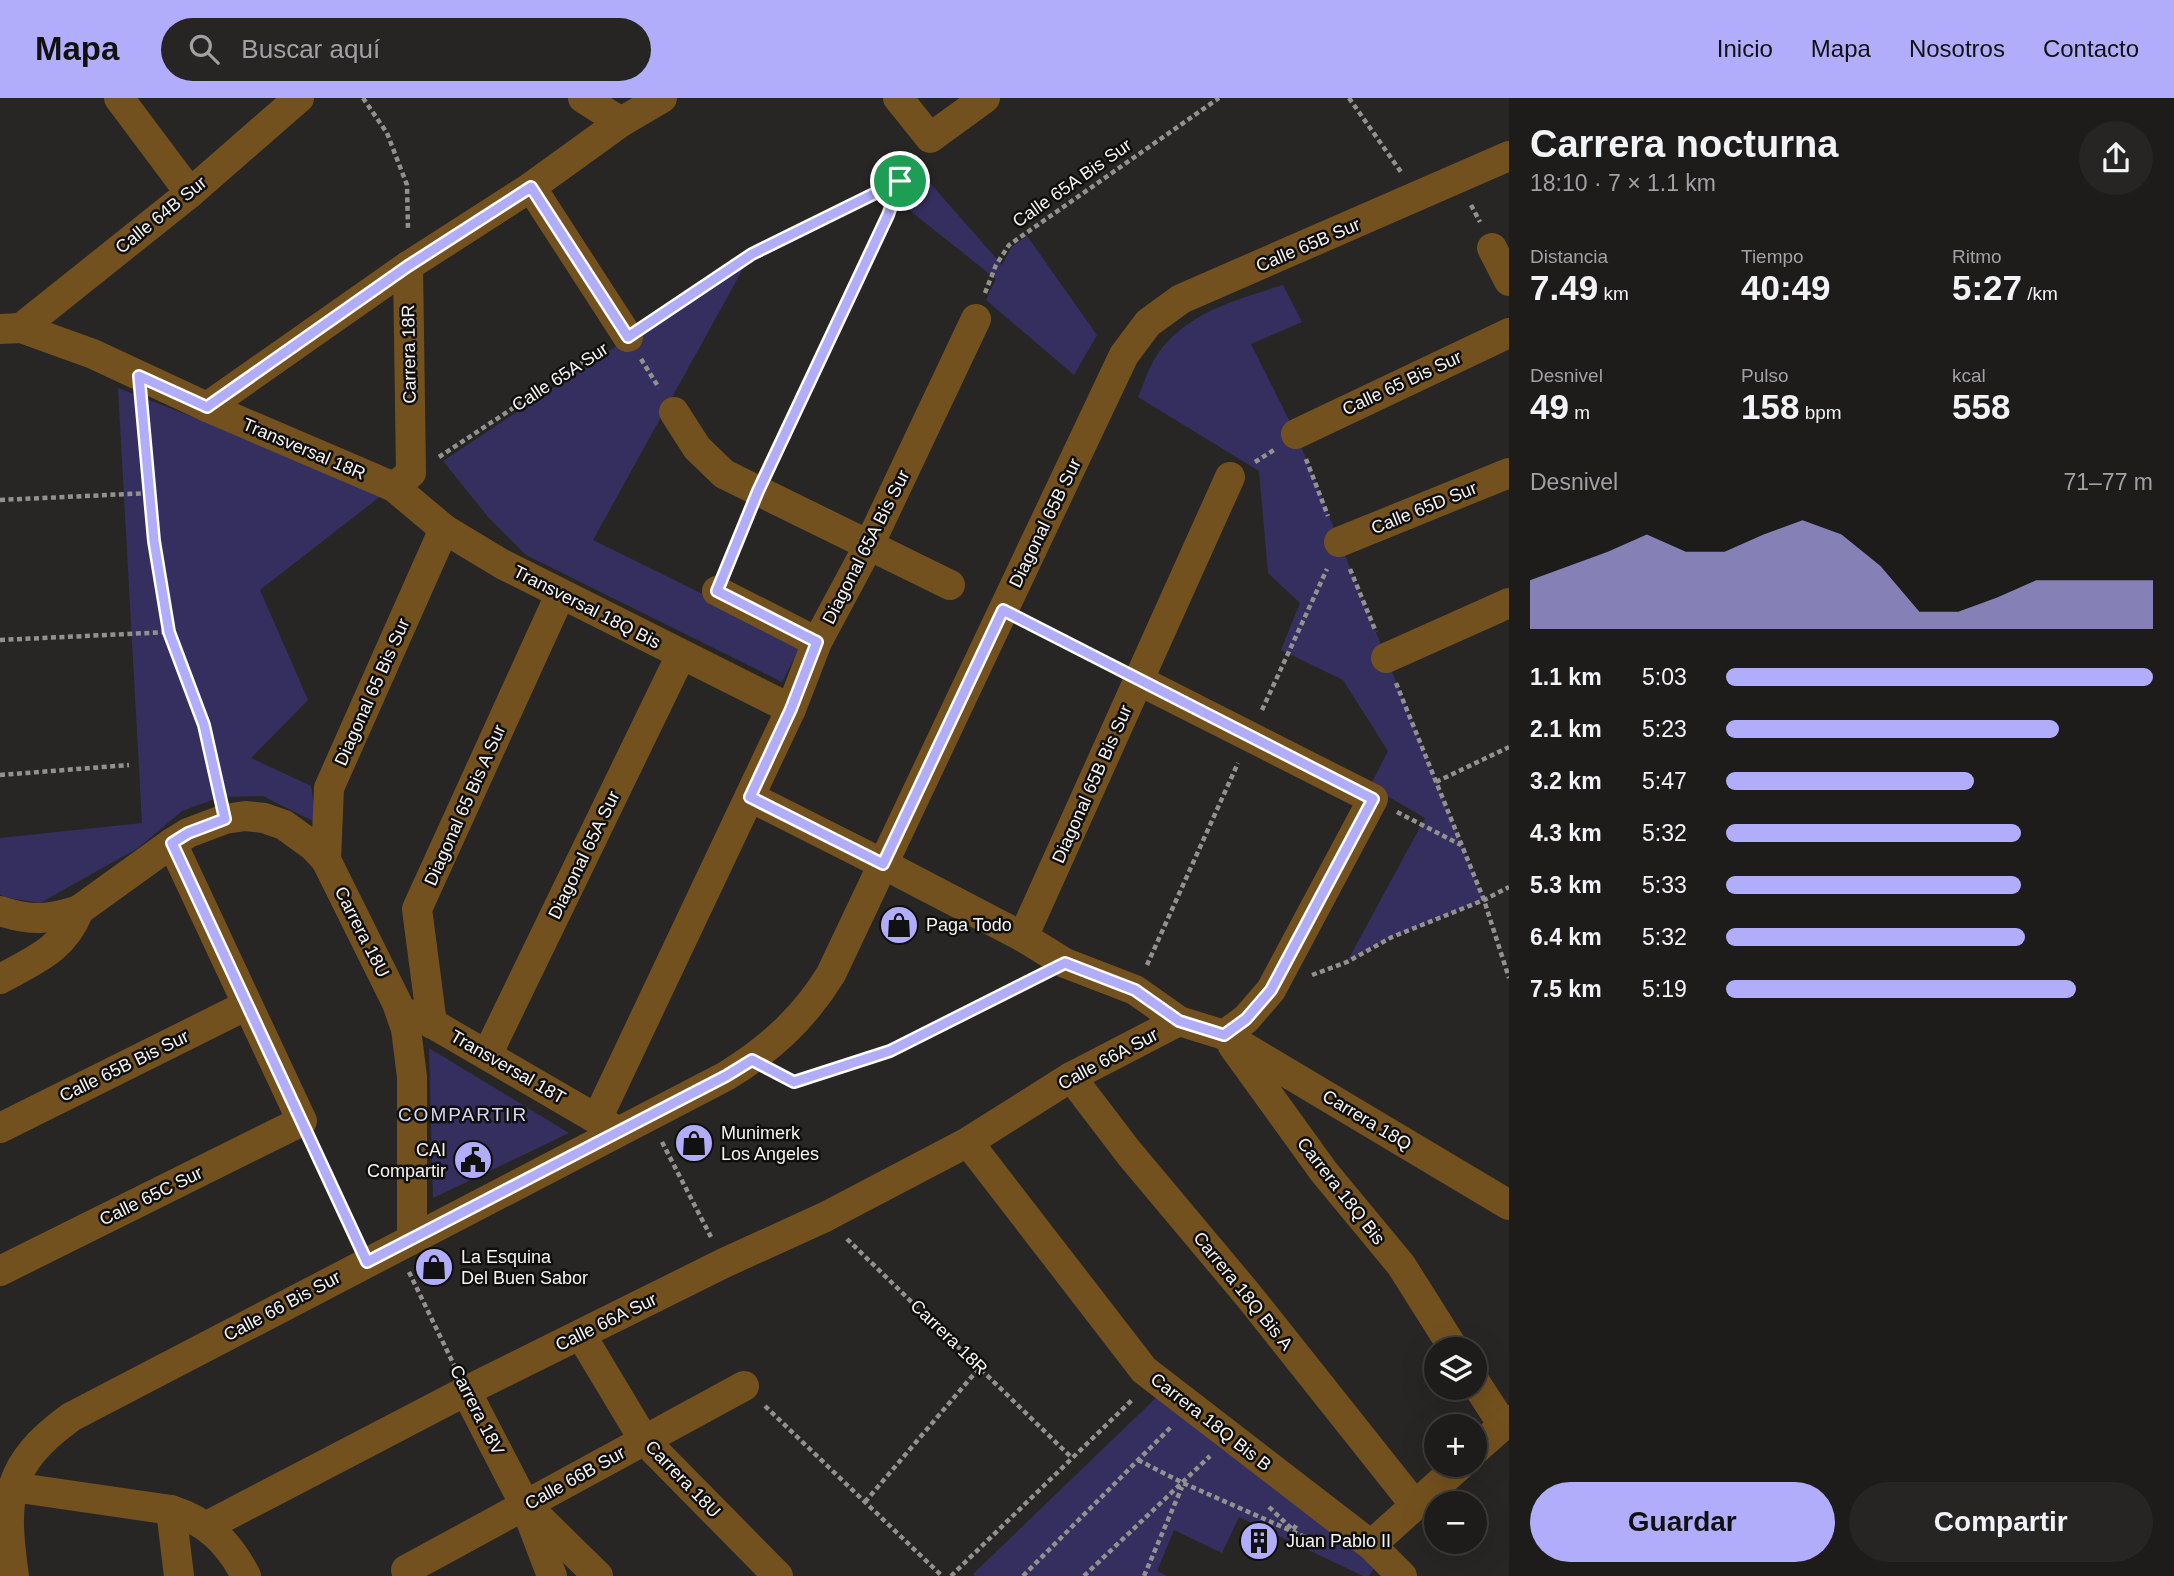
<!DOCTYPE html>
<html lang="es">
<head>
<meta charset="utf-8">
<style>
	:root { --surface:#1e1c1b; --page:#262524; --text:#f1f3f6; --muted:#a1a1a3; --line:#3c3a3a; --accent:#b1adfa }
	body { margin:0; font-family:Helvetica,sans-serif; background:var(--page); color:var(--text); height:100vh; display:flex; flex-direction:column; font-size:26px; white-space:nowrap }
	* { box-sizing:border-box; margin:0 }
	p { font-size:23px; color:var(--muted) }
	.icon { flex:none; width:38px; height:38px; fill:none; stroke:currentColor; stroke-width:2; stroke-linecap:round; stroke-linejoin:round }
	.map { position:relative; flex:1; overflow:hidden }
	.side { display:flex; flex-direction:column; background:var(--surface); width:665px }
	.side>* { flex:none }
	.fabs { position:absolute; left:1424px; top:1239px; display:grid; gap:14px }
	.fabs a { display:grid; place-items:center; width:63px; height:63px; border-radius:50%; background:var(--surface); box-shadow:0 7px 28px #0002,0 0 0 2px var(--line); font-size:35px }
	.pin { position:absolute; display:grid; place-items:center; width:60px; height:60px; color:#fff; margin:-30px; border:4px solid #fff; border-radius:50%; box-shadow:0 2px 7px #0007 }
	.round { display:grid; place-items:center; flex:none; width:74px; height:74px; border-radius:37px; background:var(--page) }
	.headline { display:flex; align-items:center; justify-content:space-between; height:119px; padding:0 21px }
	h1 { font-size:38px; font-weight:700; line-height:52px }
	.metrics { display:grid; grid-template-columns:repeat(3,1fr); gap:10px; height:119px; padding:7px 21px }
	.metrics div { display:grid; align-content:center }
	.metrics b { font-size:35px; font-weight:700 }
	.metrics small { font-size:19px; font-weight:400 }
	.metrics p { font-size:19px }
	.chart { height:196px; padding:14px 21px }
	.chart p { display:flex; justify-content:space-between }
	.chart svg { width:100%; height:126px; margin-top:7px; fill:var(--accent); opacity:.7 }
	.primary-button { display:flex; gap:14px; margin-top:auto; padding:14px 21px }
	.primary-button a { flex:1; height:80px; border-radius:42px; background:var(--accent); color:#111; font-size:28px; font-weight:700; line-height:80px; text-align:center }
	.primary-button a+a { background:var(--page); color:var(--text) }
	ul { padding:0 21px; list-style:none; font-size:23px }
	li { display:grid; grid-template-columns:112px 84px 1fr; align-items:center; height:52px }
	li i { height:18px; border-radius:9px; background:var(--accent) }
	header { display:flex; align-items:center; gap:42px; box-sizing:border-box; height:98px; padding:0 35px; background:var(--accent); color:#111 }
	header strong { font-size:33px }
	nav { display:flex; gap:38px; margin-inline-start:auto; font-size:24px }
	.search { width:490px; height:63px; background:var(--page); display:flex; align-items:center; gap:18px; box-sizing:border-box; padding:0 24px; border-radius:38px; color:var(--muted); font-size:26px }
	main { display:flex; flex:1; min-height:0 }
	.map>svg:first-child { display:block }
	.green { fill:#352f60 }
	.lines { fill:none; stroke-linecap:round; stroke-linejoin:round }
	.path { stroke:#939190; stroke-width:4.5; stroke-dasharray:5 3.5; stroke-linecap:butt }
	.minor { stroke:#73511e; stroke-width:30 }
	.route-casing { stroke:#fff; stroke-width:14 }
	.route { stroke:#b1adfa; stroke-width:9 }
	.labels { text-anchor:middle; stroke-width:5; stroke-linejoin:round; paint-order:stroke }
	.street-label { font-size:18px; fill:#f6f4f3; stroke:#100f0e }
	.poi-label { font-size:18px; fill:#f6f4f3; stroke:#100f0e; text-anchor:start }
	.neighbourhood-label { font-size:19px; letter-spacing:2px; fill:#d6d6f3; stroke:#100f0e }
</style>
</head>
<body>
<header>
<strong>Mapa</strong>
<div class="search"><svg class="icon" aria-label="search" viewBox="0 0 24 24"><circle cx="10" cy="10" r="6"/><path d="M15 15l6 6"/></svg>Buscar aquí</div>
<nav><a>Inicio</a><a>Mapa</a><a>Nosotros</a><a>Contacto</a></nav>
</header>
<main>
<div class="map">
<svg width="1509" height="1478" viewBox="0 0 1509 1478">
	<rect width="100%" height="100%" fill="#282624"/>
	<g class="green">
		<polygon points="916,69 1002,167 1012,149 1027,138 1097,237 1074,277 986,202 996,181 899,104"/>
		<polygon points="749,160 593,442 802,545 782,584 526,457 489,420 443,363"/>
		<path d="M1283 187 1302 224 1251 246 1296 336 1484 802 1392 839 1347 864 1425 720 1370 688 1388 653 1343 582 1281 552 1300 505 1268 475 1259 373 1138 299C1144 285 1150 266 1159 254 1188 214 1239 201 1283 187Z"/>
		<polygon points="118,290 386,394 260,492 308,602 251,660 311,688 317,725 263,698 220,699 182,713 138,750 40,805 4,799 0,796 0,740 142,725"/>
		<polygon points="429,950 569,1035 433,1100"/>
		<polygon points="1162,1294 1378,1463 1369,1478 1363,1478 1239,1419 1222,1455 1174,1432 1157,1473 1167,1478 975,1478 973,1476"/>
	</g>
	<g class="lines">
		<g class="path">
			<polyline points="363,0 387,35 407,87 408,132"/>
			<polyline points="1349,0 1401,74"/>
			<polyline points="1471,107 1480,124"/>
			<polyline points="985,195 996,167 1009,147 1219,0"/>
			<polyline points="651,224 752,156 900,83 913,64"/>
			<polyline points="641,261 659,290"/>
			<polyline points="143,312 154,443 169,534 204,627 219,693"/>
			<polyline points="439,359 601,252"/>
			<polyline points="1306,361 1328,418"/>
			<polyline points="1255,364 1274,352"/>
			<polyline points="771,366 888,117 899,84"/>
			<polyline points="0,402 150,395"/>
			<polyline points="727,468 748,418"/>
			<polyline points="1350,471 1376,534"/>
			<polyline points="1027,525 1113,569"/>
			<polyline points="0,542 169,534"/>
			<polyline points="1396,585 1484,802 1509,880"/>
			<polyline points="1262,612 1327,471"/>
			<polyline points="0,677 129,667"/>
			<polyline points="1436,684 1509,649"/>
			<polyline points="1397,714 1461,747"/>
			<polyline points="1147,867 1238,665"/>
			<polyline points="1312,877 1347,864 1392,839 1484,802 1509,789"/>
			<polyline points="778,976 794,984 890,953 1036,880"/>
			<polyline points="662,1044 711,1139"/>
			<polyline points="314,1050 356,1140"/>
			<polyline points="847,1141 1072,1360"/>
			<polyline points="409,1174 454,1267"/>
			<polyline points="765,1308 942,1478"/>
			<polyline points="1138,1362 1183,1385 1312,1442"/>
			<polyline points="865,1404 980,1269"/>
			<polyline points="1269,1409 1293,1432 1297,1426"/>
			<polyline points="951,1478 1133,1301"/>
			<polyline points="1023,1478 1171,1329"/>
			<polyline points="1084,1478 1210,1358"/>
			<polyline points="1144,1478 1182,1389"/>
		</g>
		<g class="minor">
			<polyline points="119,0 190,95"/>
			<polyline points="583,0 621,24"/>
			<polyline points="898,0 930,40 985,0"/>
			<polyline points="531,89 628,239"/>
			<polyline points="1492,150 1509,183"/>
			<polyline points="21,230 190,95 299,0"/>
			<polyline points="0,231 21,230 93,256 207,309 394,389 444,431 502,466 791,611"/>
			<polyline points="207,309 408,168 531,89 621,24 662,0"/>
			<polyline points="674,314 697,350 724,376 950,487"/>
			<polyline points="1296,336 1509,235"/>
			<polyline points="394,389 411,375 408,168"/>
			<polyline points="1339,444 1509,375"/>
			<polyline points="717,493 817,544"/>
			<polyline points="1386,560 1509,505"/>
			<polyline points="1138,582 1373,701 1271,892 1246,921 1224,937"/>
			<polyline points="750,699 883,766 1023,839 1065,865 1135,892 1179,923 1224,937 1509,1107"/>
			<polyline points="326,762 329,690 444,431"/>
			<path d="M0 813C31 823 49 822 79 812"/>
			<polyline points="1023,839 1230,379"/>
			<path d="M0 881C35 862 64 851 79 812L172 745 188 735 225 721 245 718 264 720 284 727 313 748 326 762 397 905 406 931 412 979V1141"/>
			<polyline points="416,916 612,1030"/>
			<polyline points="432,926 417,811 560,497"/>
			<polyline points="1233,948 1324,1074 1401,1167 1454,1251"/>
			<polyline points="487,957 681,557"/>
			<polyline points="1071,979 1129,1055 1248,1197 1415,1407"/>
			<polyline points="597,1021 791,611 817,544 869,447 976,221"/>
			<polyline points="0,1030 247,907"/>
			<polyline points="968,1044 1144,1272 1371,1447 1402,1478"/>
			<polyline points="0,1173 302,1023 172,745"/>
			<polyline points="581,1237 644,1342 778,1478"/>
			<polyline points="1475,1284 1503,1327"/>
			<polyline points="466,1293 525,1407 552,1478"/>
			<polyline points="1475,1352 1509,1322"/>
			<path d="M13 1389 171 1412C207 1423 229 1445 246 1478"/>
			<polyline points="171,1412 179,1478"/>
			<polyline points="531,1412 598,1478"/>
			<polyline points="207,1428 466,1293 724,1165 825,1119 968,1044 1071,979 1179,923"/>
			<polyline points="1371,1447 1460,1367"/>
			<path d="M14 1478C3 1401 5 1367 71 1319L726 978C770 951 804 920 831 876L1124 257 1148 225 1181 201 1509 58"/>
			<polyline points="408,1478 406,1472 744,1288"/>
		</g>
	</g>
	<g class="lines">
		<defs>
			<polygon id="route" points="900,83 888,117 758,393 717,493 817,544 791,611 750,699 883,766 1003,512 1373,701 1271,892 1246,921 1224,937 1179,923 1135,892 1065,865 890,953 794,984 752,962 726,978 367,1164 172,745 188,735 225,721 204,627 169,534 154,443 139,278 207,309 408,168 531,89 628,239 752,156"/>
		</defs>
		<use href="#route" class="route-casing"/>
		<use href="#route" class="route"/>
	</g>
	<defs>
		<symbol id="shop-disc" viewBox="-11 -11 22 22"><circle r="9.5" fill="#b1adfa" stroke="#100f0e"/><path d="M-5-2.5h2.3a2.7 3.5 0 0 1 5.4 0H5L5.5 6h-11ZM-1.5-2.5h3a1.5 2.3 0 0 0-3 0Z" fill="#111"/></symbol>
		<symbol id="civic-disc" viewBox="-11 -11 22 22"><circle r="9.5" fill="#b1adfa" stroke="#100f0e"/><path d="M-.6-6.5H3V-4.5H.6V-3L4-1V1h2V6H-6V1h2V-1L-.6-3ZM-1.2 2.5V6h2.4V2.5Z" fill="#111"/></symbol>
		<symbol id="building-disc" viewBox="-11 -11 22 22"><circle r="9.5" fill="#b1adfa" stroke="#100f0e"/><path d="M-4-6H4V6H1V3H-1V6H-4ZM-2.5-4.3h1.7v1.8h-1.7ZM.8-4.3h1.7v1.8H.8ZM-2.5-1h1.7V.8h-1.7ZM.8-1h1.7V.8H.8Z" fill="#111"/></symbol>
	</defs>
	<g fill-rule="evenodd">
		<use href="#shop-disc" x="877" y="805" width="44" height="44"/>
		<use href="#shop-disc" x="672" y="1023" width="44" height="44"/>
		<use href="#civic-disc" x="451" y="1040" width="44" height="44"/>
		<use href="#shop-disc" x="412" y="1147" width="44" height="44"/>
		<use href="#building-disc" x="1237" y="1421" width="44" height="44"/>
	</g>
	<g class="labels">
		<g class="street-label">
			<text transform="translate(1072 85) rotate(-35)" y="6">Calle 65A Bis Sur</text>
			<text transform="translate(161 117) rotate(-39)" y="6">Calle 64B Sur</text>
			<text transform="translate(1308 147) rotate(-23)" y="6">Calle 65B Sur</text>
			<text transform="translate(409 256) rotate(-91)" y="6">Carrera 18R</text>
			<text transform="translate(560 279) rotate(-33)" y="6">Calle 65A Sur</text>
			<text transform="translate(1402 285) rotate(-25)" y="6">Calle 65 Bis Sur</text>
			<text transform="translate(304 351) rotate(23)" y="6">Transversal 18R</text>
			<text transform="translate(1424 410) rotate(-22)" y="6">Calle 65D Sur</text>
			<text transform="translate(1045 425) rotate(-64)" y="6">Diagonal 65B Sur</text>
			<text transform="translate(866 449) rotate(-63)" y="6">Diagonal 65A Bis Sur</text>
			<text transform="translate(587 509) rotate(27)" y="6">Transversal 18Q Bis</text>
			<text transform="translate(372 594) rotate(-66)" y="6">Diagonal 65 Bis Sur</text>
			<text transform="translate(1092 686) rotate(-66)" y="6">Diagonal 65B Bis Sur</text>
			<text transform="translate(465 707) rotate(-66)" y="6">Diagonal 65 Bis A Sur</text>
			<text transform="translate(584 757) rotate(-64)" y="6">Diagonal 65A Sur</text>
			<text transform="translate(362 834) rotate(63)" y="6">Carrera 18U</text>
			<text transform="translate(1108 961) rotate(-28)" y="6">Calle 66A Sur</text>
			<text transform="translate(124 968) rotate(-26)" y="6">Calle 65B Bis Sur</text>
			<text transform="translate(508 969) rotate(30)" y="6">Transversal 18T</text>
			<text transform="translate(1367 1022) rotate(31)" y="6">Carrera 18Q</text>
			<text transform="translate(1341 1093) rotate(52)" y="6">Carrera 18Q Bis</text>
			<text transform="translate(151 1098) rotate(-26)" y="6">Calle 65C Sur</text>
			<text transform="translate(1243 1193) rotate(51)" y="6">Carrera 18Q Bis A</text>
			<text transform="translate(282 1208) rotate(-28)" y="6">Calle 66 Bis Sur</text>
			<text transform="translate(606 1224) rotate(-26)" y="6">Calle 66A Sur</text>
			<text transform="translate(949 1239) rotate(44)" y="6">Carrera 18R</text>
			<text transform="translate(477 1312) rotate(63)" y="6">Carrera 18V</text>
			<text transform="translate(1211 1324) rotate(38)" y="6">Carrera 18Q Bis B</text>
			<text transform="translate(575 1380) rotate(-29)" y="6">Calle 66B Sur</text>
			<text transform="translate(683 1381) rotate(46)" y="6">Carrera 18U</text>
		</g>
		<g class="poi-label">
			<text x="926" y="833">Paga Todo</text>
			<text x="721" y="1041">Munimerk<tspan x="721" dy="21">Los Angeles</tspan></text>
			<text x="446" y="1058" text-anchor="end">CAI<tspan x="446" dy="21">Compartir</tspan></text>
			<text x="461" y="1165">La Esquina<tspan x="461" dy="21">Del Buen Sabor</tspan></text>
			<text x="1286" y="1449">Juan Pablo II</text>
		</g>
		<g class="neighbourhood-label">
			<text x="463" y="1023">COMPARTIR</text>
		</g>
	</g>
</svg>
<div class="fabs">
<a><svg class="icon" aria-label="layers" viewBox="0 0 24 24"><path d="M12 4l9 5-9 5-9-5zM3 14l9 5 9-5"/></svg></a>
<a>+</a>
<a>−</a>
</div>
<div class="pin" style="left:900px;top:83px;background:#1e9e55"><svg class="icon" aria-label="arrive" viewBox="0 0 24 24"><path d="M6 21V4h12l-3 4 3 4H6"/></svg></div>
</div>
<section class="side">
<div class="headline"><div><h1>Carrera nocturna</h1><p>18:10 · 7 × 1.1 km</p></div><a class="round"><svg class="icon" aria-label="share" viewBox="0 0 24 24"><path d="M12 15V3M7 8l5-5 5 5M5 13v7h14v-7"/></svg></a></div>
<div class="metrics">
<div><p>Distancia</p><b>7.49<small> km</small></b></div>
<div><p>Tiempo</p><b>40:49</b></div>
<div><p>Ritmo</p><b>5:27<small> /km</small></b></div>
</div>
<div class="metrics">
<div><p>Desnivel</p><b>49<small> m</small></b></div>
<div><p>Pulso</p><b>158<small> bpm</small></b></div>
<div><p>kcal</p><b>558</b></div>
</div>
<div class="chart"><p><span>Desnivel</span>71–77 m</p>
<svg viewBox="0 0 160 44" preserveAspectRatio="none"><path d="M0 44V27L10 22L20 17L30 11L40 17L50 17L60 11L70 6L80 11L90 22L100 38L110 38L120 33L130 27L140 27L150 27L160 27V44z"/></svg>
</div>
<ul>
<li><b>1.1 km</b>5:03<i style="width:100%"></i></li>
<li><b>2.1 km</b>5:23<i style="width:78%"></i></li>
<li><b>3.2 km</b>5:47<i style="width:58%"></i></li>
<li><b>4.3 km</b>5:32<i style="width:69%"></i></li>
<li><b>5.3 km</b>5:33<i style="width:69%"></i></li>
<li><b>6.4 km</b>5:32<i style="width:70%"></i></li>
<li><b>7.5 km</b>5:19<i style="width:82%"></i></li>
</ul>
<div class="primary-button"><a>Guardar</a><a>Compartir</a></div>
</section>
</main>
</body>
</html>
